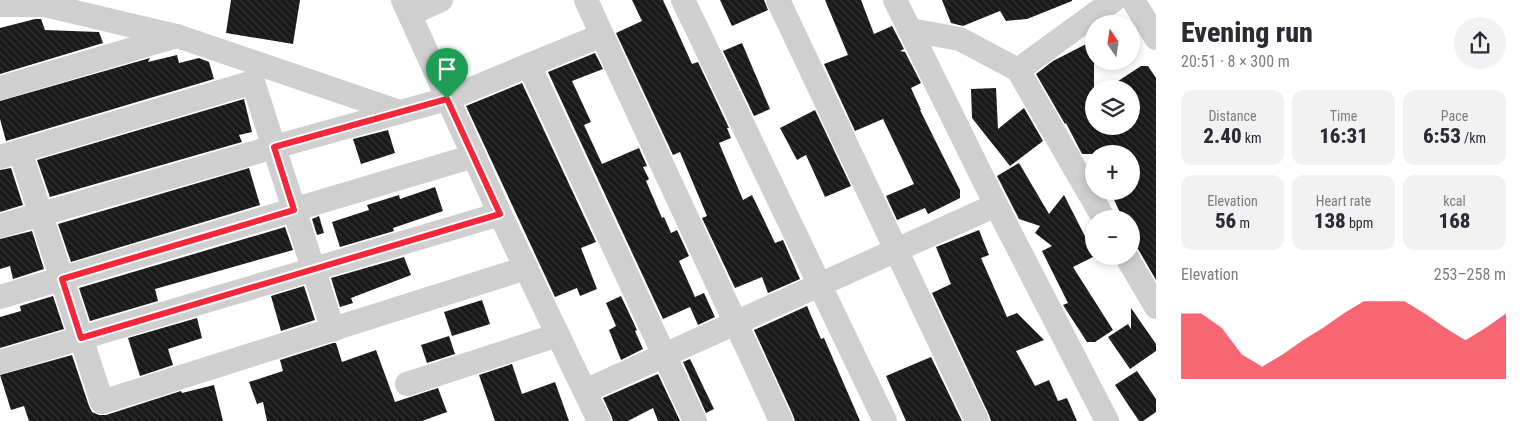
<!DOCTYPE html>
<html lang="en">
<head>
<meta charset="utf-8">
<style>
	:root { --surface:#fff; --page:#f2f2f3; --text:#2b2b33; --muted:#7c7c81; --accent:#f72639 }
	body { margin:0; font-family:"Roboto Condensed",sans-serif; background:var(--page); color:var(--text); height:100vh; display:flex; flex-direction:column; font-size:19px; white-space:nowrap }
	* { box-sizing:border-box; margin:0 }
	p { font-size:16px; color:var(--muted) }
	.icon { flex:none; width:28px; height:28px; fill:none; stroke:currentColor; stroke-width:2; stroke-linecap:round; stroke-linejoin:round }
	.map { position:relative; flex:1; overflow:hidden }
	.panel { display:flex; flex-direction:column; background:var(--surface); width:375px }
	.panel>* { flex:none }
	.needle { width:32px; rotate:347deg }
	.buttons { position:absolute; left:1085px; top:15px; display:grid; gap:10px }
	.buttons a { display:grid; place-items:center; width:55px; height:55px; border-radius:50%; background:var(--surface); box-shadow:0 2px 8px #0003; font-size:25px }
	.pin { position:absolute; display:grid; place-items:center; width:42px; height:42px; color:#fff; margin:-51px -21px; border-radius:50% 50% 50% 0; rotate:-45deg; box-shadow:0 0 5px #0007 }
	.pin .icon { rotate:45deg }
	.round { display:grid; place-items:center; flex:none; width:52px; height:52px; border-radius:26px; background:var(--page) }
	.overview { display:flex; align-items:center; justify-content:space-between; height:85px; padding:0 25px }
	h1 { font-size:28px; font-weight:800; line-height:38px }
	.figures { display:grid; grid-template-columns:repeat(3,1fr); gap:8px; height:85px; padding:5px 25px }
	.figures div { display:grid; align-content:center; border-radius:12px; background:var(--page); text-align:center }
	.figures b { font-size:21px; font-weight:800 }
	.figures small { font-size:14px; font-weight:400 }
	.figures p { font-size:14px }
	.chart { height:140px; padding:10px 25px }
	.chart p { display:flex; justify-content:space-between }
	.chart svg { width:100%; height:90px; margin-top:5px; fill:var(--accent); opacity:.7 }
	main { display:flex; flex:1; min-height:0 }
	.map>svg:first-child { display:block }
	.building { fill:url(#building-back-hatch) }
	.lines { fill:none; stroke-linecap:round; stroke-linejoin:round }
	.street { stroke:#cfcfcf; stroke-width:24 }
	.route-casing { stroke:#fff; stroke-width:10 }
	.route { stroke:#f72639; stroke-width:6 }
</style>
</head>
<body>
<main>
<div class="map">
<svg width="1156" height="421" viewBox="0 0 1156 421">
	<defs>
		<pattern id="building-back-hatch" width="6" height="6" patternUnits="userSpaceOnUse" patternTransform="scale(1.25)"><rect width="6" height="6" fill="#191919"/><path d="M-1 5l2 2M0 0l6 6M5-1l2 2" fill="none" stroke="#323232"/></pattern>
	</defs>
	<rect width="100%" height="100%" fill="#fff"/>
	<g class="building">
		<polygon points="231,0 300,0 293,44 226,33"/>
		<polygon points="632,0 663,0 692,64 698,62 729,128 727,128 731,138 719,143 743,200 752,195 775,243 783,240 800,279 768,293 762,277 735,288 702,218 707,216 680,152 673,155 616,33 642,21"/>
		<polygon points="720,0 764,0 768,10 732,26"/>
		<polygon points="825,0 861,0 874,34 892,26 904,49 900,51 905,52 921,83 911,88 921,110 920,110 960,190 960,198 928,214 925,208 897,220 886,196 914,184 883,119 855,131 824,64 848,55"/>
		<polygon points="942,0 1072,0 1072,1 1027,19 1006,21 1000,11 963,26 951,23"/>
		<polygon points="35,19 41,19 45,30 99,32 103,43 0,74 0,28"/>
		<polygon points="1094,40 1094,126 1131,126 1131,89 1106,89 1141,66 1148,66 1156,78 1156,280 1138,249 1131,244 1131,219 1123,219 1110,191 1131,191 1131,154 1082,154 1066,123 1065,124 1036,74 1053,61"/>
		<polygon points="742,43 770,109 754,116 723,51"/>
		<polygon points="595,53 603,69 572,81 591,122 584,125 602,164 639,148 647,166 643,167 649,179 646,181 662,218 664,217 671,233 677,230 689,256 679,261 695,297 704,293 715,317 698,325 690,307 663,319 548,72"/>
		<polygon points="177,55 179,63 199,58 209,62 214,79 6,141 0,119 0,101 150,58 148,62"/>
		<polygon points="522,83 596,242 581,248 597,289 580,296 577,288 555,297 466,106"/>
		<polygon points="996,88 998,129 1024,108 1043,141 1010,166 972,118 971,89"/>
		<polygon points="244,99 252,132 239,135 242,142 50,197 37,160"/>
		<polygon points="815,110 851,186 825,197 806,155 797,160 780,128"/>
		<polygon points="388,130 395,153 361,164 353,139"/>
		<polygon points="1019,163 1049,214 1064,195 1095,256 1073,267 1113,330 1095,342 1087,342 1063,305 1068,303 1042,251 1052,246 1035,233 1040,226 1019,219 997,176"/>
		<polygon points="11,168 23,205 0,212 0,170"/>
		<polygon points="249,168 260,205 71,262 58,224"/>
		<polygon points="435,187 443,211 393,228 394,231 340,247 332,222 369,210 367,205 399,195 400,199"/>
		<polygon points="319,216 324,233 317,235 312,219"/>
		<polygon points="285,227 293,250 155,289 158,301 90,321 79,288"/>
		<polygon points="979,230 989,255 981,258 1007,317 1017,313 1044,340 1016,351 1035,386 1049,380 1058,401 1067,398 1077,421 991,421 989,415 932,293 951,284 936,247"/>
		<polygon points="32,231 44,269 13,279 10,266 0,269 0,239"/>
		<polygon points="404,257 411,275 351,298 353,303 340,307 331,278"/>
		<polygon points="304,286 315,320 281,331 271,296"/>
		<polygon points="53,296 64,329 0,348 0,317 21,311 20,306"/>
		<polygon points="621,296 637,330 635,331 643,349 621,360 609,330 616,326 606,303"/>
		<polygon points="482,300 490,324 452,336 444,312"/>
		<polygon points="807,306 821,339 824,338 860,421 795,421 793,415 754,330"/>
		<polygon points="1131,308 1156,344 1156,351 1130,369 1108,337 1128,324 1131,329"/>
		<polygon points="197,318 202,338 168,349 173,365 140,376 128,338"/>
		<polygon points="449,336 455,354 427,363 421,345"/>
		<polygon points="333,343 336,343 342,362 376,350 395,402 438,388 447,412 422,421 267,421 263,402 257,404 249,382 283,371 280,360"/>
		<polygon points="72,355 89,406 92,412 99,415 106,415 181,391 182,393 214,385 223,421 29,421 24,406 11,410 0,375"/>
		<polygon points="931,357 962,421 906,421 886,376"/>
		<polygon points="690,359 714,409 706,413 683,362"/>
		<polygon points="512,364 522,394 555,382 569,421 495,421 479,375"/>
		<polygon points="1137,371 1156,399 1156,412 1143,421 1139,421 1115,385"/>
		<polygon points="658,374 680,421 658,421 653,408 628,421 613,421 611,415 603,398"/>
	</g>
	<g class="lines">
		<g class="street">
			<polyline points="403,0 500,214 599,421"/>
			<polyline points="683,0 885,421"/>
			<polyline points="778,0 977,421"/>
			<polyline points="895,0 996,205 1107,421"/>
			<polyline points="1133,0 1156,38"/>
			<polyline points="0,5 45,5 50,0"/>
			<polyline points="45,5 176,36"/>
			<polyline points="410,14 441,0"/>
			<polyline points="910,30 960,39 1018,70 1104,219"/>
			<polyline points="602,35 781,421"/>
			<polyline points="529,65 695,421"/>
			<polyline points="1018,70 1114,0"/>
			<polyline points="0,88 177,36 400,112"/>
			<polyline points="20,151 102,402 526,268"/>
			<polyline points="0,157 253,82 333,330"/>
			<polyline points="0,226 274,147 447,99 602,35 586,0"/>
			<polyline points="1126,256 1156,307"/>
			<polyline points="0,297 474,156"/>
			<polyline points="0,362 500,214"/>
			<polyline points="407,384 558,335"/>
			<polyline points="585,391 996,205"/>
		</g>
	</g>
	<g class="lines">
		<defs>
			<polygon id="route" points="447,99 500,214 81,338 62,279 294,210 274,147"/>
		</defs>
		<use href="#route" class="route-casing"/>
		<use href="#route" class="route"/>
	</g>
</svg>
<div class="buttons">
<a><svg class="needle" viewBox="-14 -14 28 28"><path d="M0-13l5 13h-10z" fill="#e53935"/><path d="M0 13l5-13h-10z" fill="#7c7c81"/></svg></a>
<a><svg class="icon" aria-label="layers" viewBox="0 0 24 24"><path d="M12 4l9 5-9 5-9-5zM3 14l9 5 9-5"/></svg></a>
<a>+</a>
<a>−</a>
</div>
<div class="pin" style="left:447px;top:99px;background:#1e9e55"><svg class="icon" aria-label="arrive" viewBox="0 0 24 24"><path d="M6 21V4h12l-3 4 3 4H6"/></svg></div>
</div>
<section class="panel">
<div class="overview"><div><h1>Evening run</h1><p>20:51 · 8 × 300 m</p></div><a class="round"><svg class="icon" aria-label="share" viewBox="0 0 24 24"><path d="M12 15V3M7 8l5-5 5 5M5 13v7h14v-7"/></svg></a></div>
<div class="figures">
<div><p>Distance</p><b>2.40<small> km</small></b></div>
<div><p>Time</p><b>16:31</b></div>
<div><p>Pace</p><b>6:53<small> /km</small></b></div>
</div>
<div class="figures">
<div><p>Elevation</p><b>56<small> m</small></b></div>
<div><p>Heart rate</p><b>138<small> bpm</small></b></div>
<div><p>kcal</p><b>168</b></div>
</div>
<div class="chart"><p><span>Elevation</span>253–258 m</p>
<svg viewBox="0 0 160 44" preserveAspectRatio="none"><path d="M0 44V12L10 12L20 19L30 32L40 38L50 32L60 25L70 19L80 12L90 6L100 6L110 6L120 12L130 19L140 25L150 19L160 12V44z"/></svg>
</div>
</section>
</main>
</body>
</html>
